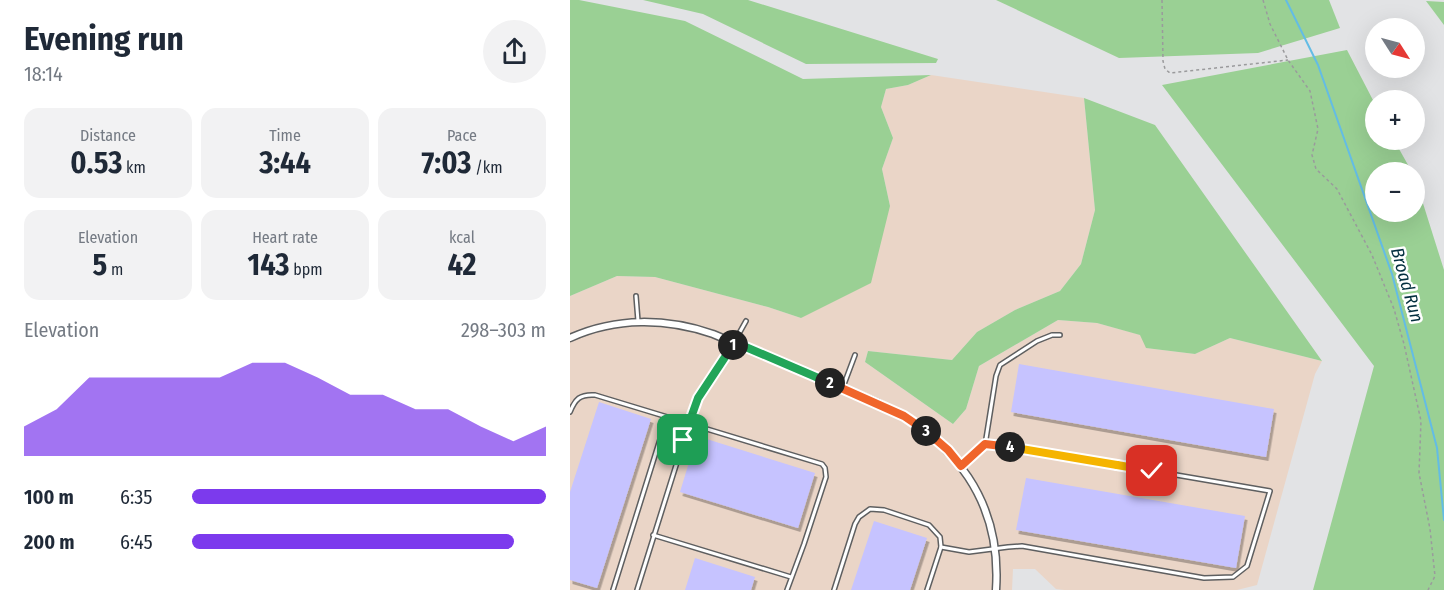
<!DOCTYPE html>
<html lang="en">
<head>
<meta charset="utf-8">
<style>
	:root { --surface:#fff; --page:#f2f2f3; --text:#1f2937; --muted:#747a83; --accent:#7c3aed }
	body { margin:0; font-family:"Fira Sans Condensed",sans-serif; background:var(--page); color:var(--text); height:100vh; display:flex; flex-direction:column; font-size:22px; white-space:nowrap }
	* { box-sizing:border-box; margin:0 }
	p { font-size:20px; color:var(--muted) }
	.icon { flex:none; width:33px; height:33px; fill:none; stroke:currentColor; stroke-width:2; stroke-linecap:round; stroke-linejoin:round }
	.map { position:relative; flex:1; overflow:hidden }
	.details { display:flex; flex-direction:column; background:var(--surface); width:570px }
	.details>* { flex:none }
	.needle { width:39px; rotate:126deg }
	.fabs { position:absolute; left:795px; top:18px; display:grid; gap:12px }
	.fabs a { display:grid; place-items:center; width:60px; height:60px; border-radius:50%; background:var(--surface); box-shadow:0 6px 24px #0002; font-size:30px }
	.pin { position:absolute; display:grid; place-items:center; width:51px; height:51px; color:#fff; margin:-26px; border-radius:12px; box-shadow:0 3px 9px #0006 }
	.km { position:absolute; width:30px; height:30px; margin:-15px; border-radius:50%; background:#222; color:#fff; font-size:16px; line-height:30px; text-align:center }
	.round { display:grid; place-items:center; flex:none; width:63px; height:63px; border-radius:32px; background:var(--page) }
	.headline { display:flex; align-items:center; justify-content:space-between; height:102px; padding:0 24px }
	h1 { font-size:33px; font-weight:700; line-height:45px }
	.metrics { display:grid; grid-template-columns:repeat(3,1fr); gap:9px; height:102px; padding:6px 24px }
	.metrics div { display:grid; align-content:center; border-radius:15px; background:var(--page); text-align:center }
	.metrics b { font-size:30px; font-weight:700 }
	.metrics small { font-size:16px; font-weight:400 }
	.metrics p { font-size:16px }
	.chart { height:168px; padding:12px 24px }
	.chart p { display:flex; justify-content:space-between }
	.chart svg { width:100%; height:108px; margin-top:6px; fill:var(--accent); opacity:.7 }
	ul { padding:0 24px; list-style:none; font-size:20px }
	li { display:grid; grid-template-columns:96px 72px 1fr; align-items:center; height:45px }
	li i { height:15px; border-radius:8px; background:var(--accent) }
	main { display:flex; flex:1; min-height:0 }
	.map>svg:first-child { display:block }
	.industrial { fill:#ead5c7 }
	.green { fill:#9ad094 }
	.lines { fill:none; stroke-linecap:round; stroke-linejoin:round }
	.stream { stroke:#63bce5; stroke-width:2 }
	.building { fill:#c6c3ff; filter:url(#shadow) }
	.service-casing { stroke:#5e5f60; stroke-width:6 }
	.minor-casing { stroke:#5e5f60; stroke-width:9 }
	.path { stroke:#9a9a9c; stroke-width:1.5; stroke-dasharray:3 3; stroke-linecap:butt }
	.service { stroke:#fff; stroke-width:3 }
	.minor { stroke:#fff; stroke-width:6 }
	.split-1-casing { stroke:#fff; stroke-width:12 }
	.split-2-casing { stroke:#fff; stroke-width:12 }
	.split-3-casing { stroke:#fff; stroke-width:12 }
	.split-4-casing { stroke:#fff; stroke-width:12 }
	.split-5-casing { stroke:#fff; stroke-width:12 }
	.split-6-casing { stroke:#fff; stroke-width:12 }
	.split-1 { stroke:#22a559; stroke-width:8 }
	.split-2 { stroke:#22a559; stroke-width:8 }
	.split-3 { stroke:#f0652b; stroke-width:8 }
	.split-4 { stroke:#f0652b; stroke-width:8 }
	.split-5 { stroke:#f5b400; stroke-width:8 }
	.split-6 { stroke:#f5b400; stroke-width:8 }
	.labels { text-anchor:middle; stroke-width:5; stroke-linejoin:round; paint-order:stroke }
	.water-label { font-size:18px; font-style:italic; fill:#042f3f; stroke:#fff }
</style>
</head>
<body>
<main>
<section class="details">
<div class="headline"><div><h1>Evening run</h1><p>18:14</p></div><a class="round"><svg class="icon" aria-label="share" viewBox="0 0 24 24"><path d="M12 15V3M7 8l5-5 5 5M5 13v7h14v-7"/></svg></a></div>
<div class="metrics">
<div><p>Distance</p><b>0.53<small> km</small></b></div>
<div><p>Time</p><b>3:44</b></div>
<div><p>Pace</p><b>7:03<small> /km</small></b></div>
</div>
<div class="metrics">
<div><p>Elevation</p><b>5<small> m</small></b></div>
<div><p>Heart rate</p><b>143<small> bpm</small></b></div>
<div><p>kcal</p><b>42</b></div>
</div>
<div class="chart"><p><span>Elevation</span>298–303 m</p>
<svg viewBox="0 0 160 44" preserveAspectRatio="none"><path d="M0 44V32L10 25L20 12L30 12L40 12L50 12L60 12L70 6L80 6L90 12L100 19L110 19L120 25L130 25L140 32L150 38L160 32V44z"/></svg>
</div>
<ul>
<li><b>100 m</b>6:35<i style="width:100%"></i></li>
<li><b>200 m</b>6:45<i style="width:91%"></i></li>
</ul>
</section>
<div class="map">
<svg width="874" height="590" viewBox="0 0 874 590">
	<defs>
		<filter id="shadow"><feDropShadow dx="2.5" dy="4" stdDeviation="0" flood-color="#0004"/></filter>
	</defs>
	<rect width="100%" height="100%" fill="#e2e3e5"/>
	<polygon class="industrial" points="361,75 514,98 525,210 511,264 490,291 445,310 407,332 382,360 298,351 295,362 383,424 396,409 409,366 488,320 527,323 571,335 577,348 625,354 660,338 752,361 745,374 687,585 667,590 494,590 486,589 465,569 443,569 442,590 0,590 0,296 47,276 85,277 198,307 231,318 320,206 312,169 323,138 311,107 316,89 338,85"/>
	<g class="green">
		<polygon points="0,0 9,0 115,21 233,79 361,75 338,85 316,89 311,107 323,138 312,169 320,206 301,283 231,318 198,307 85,277 47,276 0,296"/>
		<polygon points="73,0 178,0 368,59 366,63 236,64 133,14"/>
		<polygon points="426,0 759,0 770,28 688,53 549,58"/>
		<polygon points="856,1 874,2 874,25"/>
		<polygon points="777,50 805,104 806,140 824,140 842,172 806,172 806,212 844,212 845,178 874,270 874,590 743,590 804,366 592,85"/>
		<polygon points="514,98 585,125 752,361 660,338 625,354 576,348 570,335 527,323 488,320 409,366 396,409 383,424 295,362 298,351 382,360 407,332 445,310 490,291 511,264 525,210"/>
	</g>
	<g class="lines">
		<polyline class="stream" points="716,0 748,65 822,274 867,448 874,520"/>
	</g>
	<g class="building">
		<polygon points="449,364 704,409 696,457 441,412"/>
		<polygon points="29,402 81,419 27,588 0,580 0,492"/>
		<polygon points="127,436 245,473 228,528 110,492"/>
		<polygon points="456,478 675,516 666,568 446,530"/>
		<polygon points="304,521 357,538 340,590 281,590"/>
		<polygon points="125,558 185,577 181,590 115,590"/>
	</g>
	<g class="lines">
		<defs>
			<g id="service">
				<polyline points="66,296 68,321"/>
				<polyline points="273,387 285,355"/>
				<path d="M0 412C5 399 10 394 25 395L252 464 255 468 256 477 234 544 217 590"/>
				<polyline points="391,466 415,445 426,376 430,365 467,341 482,335 490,335"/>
				<polyline points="83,535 221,577"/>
				<polyline points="371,547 399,552 438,547 452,546 634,578 663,577 677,566 700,491 460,450 415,445"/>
				<polyline points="43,590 97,417"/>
				<polyline points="67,590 124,408 132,392 157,355 176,321"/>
				<polyline points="264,590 285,524 289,517 300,509 314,510 359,525 370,537 371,547 357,590"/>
			</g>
			<path id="minor" d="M0 338C46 317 96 318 143 334L308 403C385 440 432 501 426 590"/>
		</defs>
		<use href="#service" class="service-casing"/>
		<use href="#minor" class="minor-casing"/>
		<g class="path">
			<polyline points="592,0 593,61 595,69 600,73 718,60"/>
			<polyline points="693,0 700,24 718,60 740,91 748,129 742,155 746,169 767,189 802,255 824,309 834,344 851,421 849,473 860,529 865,576 858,590"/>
		</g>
		<use href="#service" class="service"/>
		<use href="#minor" class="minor"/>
	</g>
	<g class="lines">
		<defs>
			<polyline id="split-1" points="113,440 128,398 163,345"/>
			<polyline id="split-2" points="163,345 164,342 260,383"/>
			<polyline id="split-3" points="260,383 334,416 356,431"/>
			<polyline id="split-4" points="356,431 378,450 391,466 415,444 440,447"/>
			<polyline id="split-5" points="440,447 547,465"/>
			<polyline id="split-6" points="547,465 582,471"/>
		</defs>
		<use href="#split-1" class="split-1-casing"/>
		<use href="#split-2" class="split-2-casing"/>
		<use href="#split-3" class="split-3-casing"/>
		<use href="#split-4" class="split-4-casing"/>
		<use href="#split-5" class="split-5-casing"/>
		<use href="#split-6" class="split-6-casing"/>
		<use href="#split-1" class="split-1"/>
		<use href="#split-2" class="split-2"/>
		<use href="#split-3" class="split-3"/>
		<use href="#split-4" class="split-4"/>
		<use href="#split-5" class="split-5"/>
		<use href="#split-6" class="split-6"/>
	</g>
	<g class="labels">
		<g class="water-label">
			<text transform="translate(837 285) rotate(74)" y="6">Broad Run</text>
		</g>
	</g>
</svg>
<div class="fabs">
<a><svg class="needle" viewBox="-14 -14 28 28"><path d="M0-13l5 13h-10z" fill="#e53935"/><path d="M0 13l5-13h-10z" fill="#747a83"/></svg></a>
<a>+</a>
<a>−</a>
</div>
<div class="pin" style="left:113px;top:440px;background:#1e9e55"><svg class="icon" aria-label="arrive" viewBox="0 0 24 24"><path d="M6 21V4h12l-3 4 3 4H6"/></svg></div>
<div class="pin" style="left:582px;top:471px;background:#d93025"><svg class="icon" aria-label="check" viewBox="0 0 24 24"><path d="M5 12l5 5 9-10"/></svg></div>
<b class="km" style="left:163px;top:345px">1</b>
<b class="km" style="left:260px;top:383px">2</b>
<b class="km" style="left:356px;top:431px">3</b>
<b class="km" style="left:440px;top:447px">4</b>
</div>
</main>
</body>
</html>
